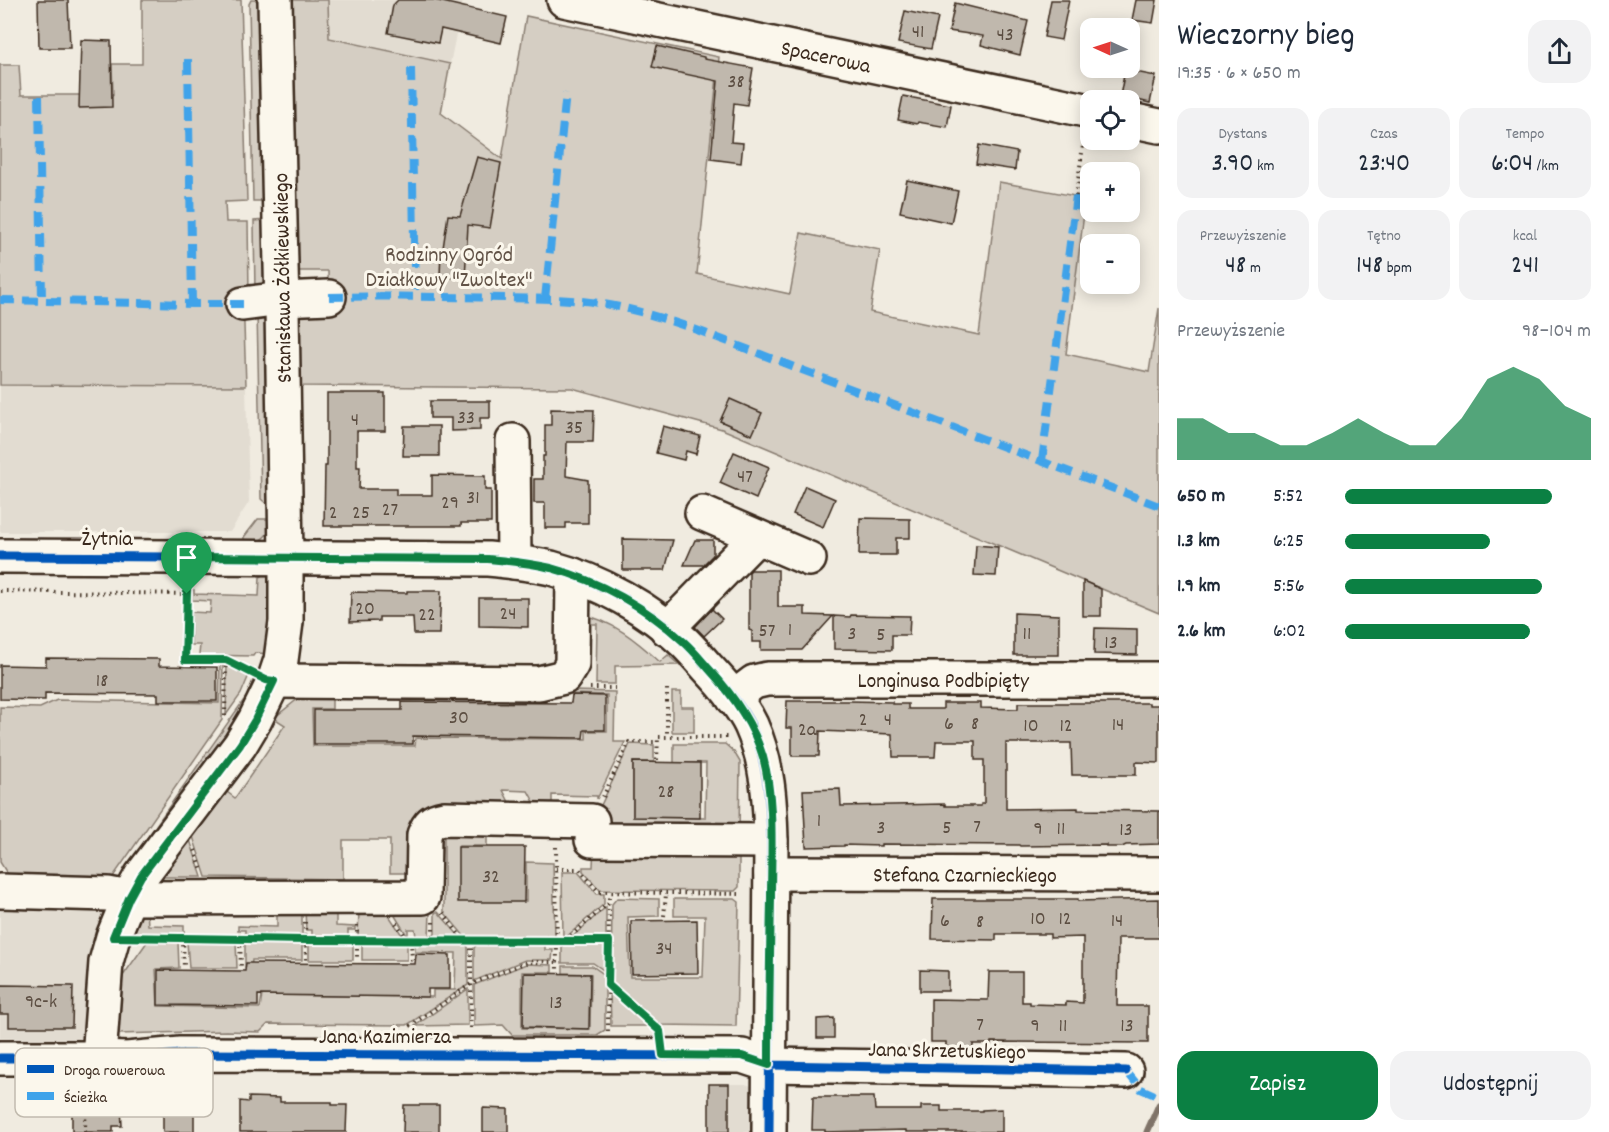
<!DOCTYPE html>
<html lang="pl">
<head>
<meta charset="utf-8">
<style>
	:root { --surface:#fff; --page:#f2f2f3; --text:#1f2937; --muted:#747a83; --accent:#0b8043 }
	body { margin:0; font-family:Dekko,sans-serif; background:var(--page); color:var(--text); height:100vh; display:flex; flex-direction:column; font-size:22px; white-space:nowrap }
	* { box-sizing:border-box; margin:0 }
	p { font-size:20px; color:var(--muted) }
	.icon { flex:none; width:33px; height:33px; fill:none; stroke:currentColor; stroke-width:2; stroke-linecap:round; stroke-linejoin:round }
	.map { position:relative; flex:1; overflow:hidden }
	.panel { display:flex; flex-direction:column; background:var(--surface); width:450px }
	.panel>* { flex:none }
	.needle { width:39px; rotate:273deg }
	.buttons { position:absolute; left:1080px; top:18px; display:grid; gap:12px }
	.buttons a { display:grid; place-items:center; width:60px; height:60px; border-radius:12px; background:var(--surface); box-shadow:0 3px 15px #0003; font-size:30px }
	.pin { position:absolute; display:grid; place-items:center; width:51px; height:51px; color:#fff; margin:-62px -26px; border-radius:50% 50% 50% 0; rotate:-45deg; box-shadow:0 0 6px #0007 }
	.pin .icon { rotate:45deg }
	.round { display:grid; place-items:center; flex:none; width:63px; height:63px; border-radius:18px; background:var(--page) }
	.overview { display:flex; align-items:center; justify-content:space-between; height:102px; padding:0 18px }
	h1 { font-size:33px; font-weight:600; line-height:45px }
	.metrics { display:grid; grid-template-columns:repeat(3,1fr); gap:9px; height:102px; padding:6px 18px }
	.metrics div { display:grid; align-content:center; border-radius:15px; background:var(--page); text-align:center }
	.metrics b { font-size:26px; font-weight:600 }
	.metrics small { font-size:16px; font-weight:400 }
	.metrics p { font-size:16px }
	.chart { height:168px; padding:12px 18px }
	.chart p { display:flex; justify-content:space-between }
	.chart svg { width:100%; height:108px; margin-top:6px; fill:var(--accent); opacity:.7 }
	.primary-button { display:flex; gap:12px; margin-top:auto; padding:12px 18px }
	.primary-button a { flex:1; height:69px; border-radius:18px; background:var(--accent); color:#fff; font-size:24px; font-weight:600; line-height:69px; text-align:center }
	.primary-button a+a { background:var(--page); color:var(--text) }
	ul { padding:0 18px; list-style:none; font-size:20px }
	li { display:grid; grid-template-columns:96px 72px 1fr; align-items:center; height:45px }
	li i { height:15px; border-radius:8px; background:var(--accent) }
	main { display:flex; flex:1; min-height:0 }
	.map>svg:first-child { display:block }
	.built { fill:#e2dcd1 }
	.green { fill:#d5cec3; stroke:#887c70; stroke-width:1.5 }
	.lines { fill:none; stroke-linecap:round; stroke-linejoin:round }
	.stream { stroke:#7f7367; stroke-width:7 }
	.building { fill:#c0b8ad; stroke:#3b2a1e; stroke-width:1.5 }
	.minor-casing { stroke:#3b2a1e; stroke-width:38 }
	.path { stroke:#3b2a1e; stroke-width:4; stroke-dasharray:1.5 4.5; stroke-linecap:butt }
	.minor { stroke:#fbf7ec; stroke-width:33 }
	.quiet { stroke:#3fa3ea; stroke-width:8; stroke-dasharray:15 8; stroke-linecap:butt }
	.cycleway-casing { stroke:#fbf7ec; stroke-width:13 }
	.cycleway { stroke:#0057b8; stroke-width:9 }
	.route-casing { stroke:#fff; stroke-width:12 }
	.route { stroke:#0b8043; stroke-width:8 }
	.labels { text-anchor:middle; stroke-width:6; stroke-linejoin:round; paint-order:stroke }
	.number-label { font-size:20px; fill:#5c4e42 }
	.street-label { font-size:22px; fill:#3b2a1e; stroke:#fbf7ec }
	.park-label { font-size:22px; fill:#625347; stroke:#fbf7ec }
	.key { fill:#fbf7ec; stroke:#c1baae; stroke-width:1.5 }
	.key-label { font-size:16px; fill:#3b2a1e }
</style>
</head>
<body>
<main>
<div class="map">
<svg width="1159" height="1132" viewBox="0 0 1159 1132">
	<rect width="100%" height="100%" fill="#f0ebe0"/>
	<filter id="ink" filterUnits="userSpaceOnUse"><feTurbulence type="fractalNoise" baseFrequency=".0167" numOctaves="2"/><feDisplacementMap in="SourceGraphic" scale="12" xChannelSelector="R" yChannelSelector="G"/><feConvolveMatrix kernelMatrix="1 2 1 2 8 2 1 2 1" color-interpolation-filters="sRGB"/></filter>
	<g filter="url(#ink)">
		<g class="built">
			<polygon points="328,0 463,0 450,64 328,38"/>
			<polygon points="0,385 246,386 249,502 230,532 0,532"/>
			<polygon points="98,906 106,914 86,1034 77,1041 0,1038 0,907"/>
			<polygon points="709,1084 745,1084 751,1086 756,1098 756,1132 709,1132"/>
		</g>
		<g class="green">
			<polygon points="142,0 241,0 247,201 225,202 226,222 248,222 249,294 243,294 246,386 0,385 0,65 19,65 21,95 113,95 112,64 142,64"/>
			<polygon points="251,0 261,0 266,201 253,201 249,4"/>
			<polygon points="288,0 328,0 329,38 450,64 441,113 502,159 526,16 719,57 697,274 790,294 801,233 880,250 870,312 979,335 999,182 1086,198 1066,354 1149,372 1159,308 1159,613 722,429 572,388 298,386 296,314 329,315 328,271 294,271"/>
			<polygon points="266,220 269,291 255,294 254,221"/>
			<polygon points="270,312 269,506 261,499 257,313"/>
			<path d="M258 519H275C270 535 261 543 244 545V537Z"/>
			<polygon points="271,571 274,654 255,653 253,656 199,655 200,645 191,645 191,612 210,613 211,601 192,600 192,590 194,590 194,594 259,596 260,577"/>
			<path d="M580 614C612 620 637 641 660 662L668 655 679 665 615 666V684H596L597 624H580Z"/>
			<polygon points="220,661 223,662 222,720 108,884 13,883 0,862 0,707 40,708 57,700 219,703"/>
			<polygon points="227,665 249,675 241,694 226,715"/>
			<polygon points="254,678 265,683 127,880 121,875 246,697"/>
			<polygon points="573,691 615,692 614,742 625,742 597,799 597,796 552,795 552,809 538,809 528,791 503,790 512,808 444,807 405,873 390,873 390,840 343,840 343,879 206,877 189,824 219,786 235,798 285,725 274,718 304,694 332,695 332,709 312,709 313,746 415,746 416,738 586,739 586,731 607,731 607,695 573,694"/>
			<polygon points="672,692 681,692 681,707 694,707 694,732 672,732"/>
			<polygon points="630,744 654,745 654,762 633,762 633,817 705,818 706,763 674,763 674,744 725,744 734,752 740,762 739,836 594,834 594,820"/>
			<polygon points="444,833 487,834 487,846 459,846 459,901 526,901 526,862 553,863 555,938 465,937 444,912"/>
			<polygon points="177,840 190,840 202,877 163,877 163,892 151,890"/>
			<polygon points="594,845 739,846 739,887 735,891 600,890 583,871 583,867 593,867"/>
			<polygon points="562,872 578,872 597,894 604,894 604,904 565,938 563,938"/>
			<polygon points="617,898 659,899 659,916 628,917 630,977 703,977 705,916 674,916 674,899 735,899 739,902 736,1026 658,1025 611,985 612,904"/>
			<polygon points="606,907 606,938 571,938"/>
			<polygon points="147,910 148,925 184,926 184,936 123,935 128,919"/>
			<polygon points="277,910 302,911 302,937 245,936 245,930 238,930 238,926 277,927"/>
			<polygon points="305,910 336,911 336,926 355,927 355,930 348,930 348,937 312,937 312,930 306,930"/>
			<polygon points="359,911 386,911 404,938 358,937"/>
			<polygon points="392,911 430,912 429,937 416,937 415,929 408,929 408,937"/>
			<polygon points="435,912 438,912 460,937 435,937"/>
			<polygon points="147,942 178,942 179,968 156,969 158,1006 260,1008 262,995 433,997 433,990 455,990 456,953 415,952 415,943 465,943 468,947 468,985 407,1025 268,1024 260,1032 226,1031 118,1034 120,980"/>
			<polygon points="187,942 236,942 237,968 189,968"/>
			<polygon points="245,943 302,943 302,960 252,960 251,968 245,968"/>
			<rect x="309" y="943" width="44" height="17"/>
			<rect x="362" y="943" width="45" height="17"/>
			<polygon points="477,944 545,944 545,950 553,950 552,960 525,960 474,981 474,948"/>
			<polygon points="562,944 605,944 605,971 593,963 562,963"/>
			<polygon points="526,964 552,965 552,972 522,972 522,1028 590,1029 591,974 563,973 563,966 592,966 605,975 605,1030 597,1035 512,1035 503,1025 474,1026 474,985"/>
			<polygon points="468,989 468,1025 415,1026"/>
			<polygon points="610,990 611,990 650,1026 611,1026"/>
		</g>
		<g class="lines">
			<polyline class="stream" points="1147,1132 1159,1105"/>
		</g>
		<g class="building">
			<polygon points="38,0 68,0 70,48 39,48"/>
			<polygon points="398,0 434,0 507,17 501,43 441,29 438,43 388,33 393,5"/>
			<polygon points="1051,0 1069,0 1061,40 1044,37"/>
			<polygon points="1136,0 1157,0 1153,23 1132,20"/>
			<polygon points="955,3 1028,21 1020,55 981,45 983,36 949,31"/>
			<polygon points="905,11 938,18 931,49 898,43"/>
			<polygon points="81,40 111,41 112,107 79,108"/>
			<polygon points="657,46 704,57 704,59 753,68 747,105 734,103 731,142 743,143 741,163 711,159 718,81 652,67"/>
			<polygon points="1125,70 1156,76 1150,103 1120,96"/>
			<polygon points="903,96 951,105 947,127 918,122 917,124 898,120"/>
			<polygon points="979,145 1017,152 1015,170 976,164"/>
			<polygon points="477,157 501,163 490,228 468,225 465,278 440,277 441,248 443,248 448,215 460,216"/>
			<polygon points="907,180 958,191 951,223 900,212"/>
			<polygon points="327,393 385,393 385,431 357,431 357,467 360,467 359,489 396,489 396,495 432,495 432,475 485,476 485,490 491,490 491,523 461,523 461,526 324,526 325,466 327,466"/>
			<polygon points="730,399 762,413 752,435 720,421"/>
			<polygon points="430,401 490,401 490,418 480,418 480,430 451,431 451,418 430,418"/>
			<polygon points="551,409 594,410 593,442 567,442 566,476 588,480 588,523 566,523 566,528 545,528 545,503 534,503 534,479 543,479 543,456 545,456 545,425 551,425"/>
			<polygon points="404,426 439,426 439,456 403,456"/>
			<polygon points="663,426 700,436 696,454 686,451 684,460 656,453"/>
			<polygon points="734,452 769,467 756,499 720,483"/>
			<polygon points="805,486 835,499 823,527 793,514"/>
			<polygon points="860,518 910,519 910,538 896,538 896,555 859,555"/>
			<polygon points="623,539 673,540 665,570 623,570"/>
			<polygon points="695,540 713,540 713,555 703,565 684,565"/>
			<polygon points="976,545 998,547 996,576 974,575"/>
			<polygon points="751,570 778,570 778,607 805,607 805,615 833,616 802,650 761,650 761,642 752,642 752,631 749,630 749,572"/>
			<polygon points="1083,581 1101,589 1101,616 1083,616"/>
			<polygon points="407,591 441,591 439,634 414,634 413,617 379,617 379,621 350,622 351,592 407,593"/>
			<polygon points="479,598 528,598 528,627 479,626"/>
			<polygon points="712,609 722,619 704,636 695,627"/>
			<polygon points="1014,613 1059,615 1059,655 1014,655"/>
			<polygon points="851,615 910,616 909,635 892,635 892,650 834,649 834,616 850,617"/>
			<polygon points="1095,628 1137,629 1137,655 1094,654"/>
			<polygon points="46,658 159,659 159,666 217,667 217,701 158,701 158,694 45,693 45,700 0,699 0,665 46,666"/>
			<polygon points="572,695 605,696 605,730 584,730 583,738 413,736 413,744 314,744 314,710 402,710 402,702 571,703"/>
			<polygon points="787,701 850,701 892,702 892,704 908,704 908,709 943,709 943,703 981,703 981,708 1018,709 1018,703 1149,703 1149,705 1159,705 1159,763 1136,762 1136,775 1072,775 1071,743 1006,743 1006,809 1078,808 1078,810 1159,811 1159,844 1126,845 1122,847 1106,847 1106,845 1020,846 1019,845 881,844 881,846 844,845 844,846 806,847 803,790 840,789 841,806 945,804 945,806 981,806 981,804 984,804 984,760 975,760 975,741 936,741 935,757 893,757 892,734 820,731 819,756 792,756 792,728 786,728"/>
			<polygon points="633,762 700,763 700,818 633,817"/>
			<polygon points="458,847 525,847 524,902 458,902"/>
			<polygon points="933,899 1078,899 1078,901 1159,899 1159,938 1118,938 1117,1006 1148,1006 1148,1043 991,1042 991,1044 973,1044 973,1048 946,1047 946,1042 931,1042 931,999 988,1000 989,972 1022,972 1022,1002 1030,1002 1030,1004 1066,1005 1066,1002 1083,1003 1083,937 1050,938 1050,934 996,934 996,940 932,939"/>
			<polygon points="697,920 698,973 632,974 631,921"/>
			<polygon points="416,954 450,955 450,989 428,989 428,997 258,995 258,1006 158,1005 158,970 245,971 246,963 415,964"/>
			<polygon points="920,970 948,971 948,991 920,991"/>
			<polygon points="524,973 590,974 589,1029 523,1027"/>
			<polygon points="0,985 73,986 72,1027 9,1027 9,1014 0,1014"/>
			<polygon points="834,1018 834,1038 817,1038 817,1019"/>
			<rect x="709" y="1084" width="20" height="48"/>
			<polygon points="249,1097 280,1098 280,1102 332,1102 332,1105 347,1105 346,1132 240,1132 240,1101 249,1102"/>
			<polygon points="813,1097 874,1097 875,1110 921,1110 921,1106 941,1106 941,1111 982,1111 982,1110 1002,1109 1002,1132 906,1132 906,1130 825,1132 825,1130 812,1130"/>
			<polygon points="404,1105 439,1105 439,1132 403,1132"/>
			<polygon points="72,1106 121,1106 122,1126 113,1126 113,1132 72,1132"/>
			<rect x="163" y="1107" width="31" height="25"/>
			<polygon points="483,1108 508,1109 508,1132 483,1132"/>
		</g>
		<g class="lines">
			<defs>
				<g id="minor">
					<path id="s1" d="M564 0 1090 111"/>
					<polyline points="1130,120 1159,126"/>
					<polyline points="243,304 282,299 329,297"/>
					<polyline points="513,441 514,562"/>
					<polyline points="702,513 809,559"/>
					<path d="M0 556 488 559C509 561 530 563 551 568 599 581 650 609 685 643 693 651 700 659 707 667 723 684 741 704 751 725 768 763 770 801 771 841L769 1132"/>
					<polyline points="667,629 757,537"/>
					<polyline points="274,681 539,683 564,677 572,664 573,575"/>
					<path id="s2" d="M733 698 754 682 767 679H1159"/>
					<polyline points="592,840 771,841"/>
					<path id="s3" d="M771 873 1159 874"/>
					<path d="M0 891 108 894 129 898 423 897 424 835C428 824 432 820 444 818L592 821"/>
					<polyline points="0,1058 99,1058 127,1059 180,1054 742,1056 769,1065 1126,1071"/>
					<polyline points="99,1058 106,962 113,937 129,898 141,876 240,745 255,720 274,681 281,660 286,622 286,557 282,309 275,0"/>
				</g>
			</defs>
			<use href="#minor" class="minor-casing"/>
			<g class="path">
				<polyline points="1076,196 1084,138"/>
				<polyline points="0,591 187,594 187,584"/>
				<polyline points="187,594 185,660 226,660 250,672"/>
				<polyline points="590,688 615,688"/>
				<polyline points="667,689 667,737"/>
				<polyline points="225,716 226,660"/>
				<polyline points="657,760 658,737 727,737"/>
				<polyline points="603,797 629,742 658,742"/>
				<polyline points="556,847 557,972"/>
				<polyline points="195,850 202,871"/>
				<polyline points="556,869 579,869 599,892 743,894"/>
				<polyline points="443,913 464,941"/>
				<polyline points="664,916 666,894"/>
				<polyline points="305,922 306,960"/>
				<polyline points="433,922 433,940"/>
				<polyline points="396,923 405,936 411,940 412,961"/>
				<polyline points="357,925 357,961"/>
				<polyline points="141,938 305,940 565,941 609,903"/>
				<polyline points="183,939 184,968"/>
				<polyline points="240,940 241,968"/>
				<polyline points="565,941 609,941"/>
				<polyline points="609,986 657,1029"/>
				<polyline points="410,1026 471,984 527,962 556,962"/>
				<polyline points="471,1028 471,941"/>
				<polyline points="608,1031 609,893"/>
				<polyline points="85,1132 86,1085"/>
			</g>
			<use href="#minor" class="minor"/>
			<g class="quiet">
				<polyline points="188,59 192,304"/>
				<polyline points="411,68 415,296"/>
				<polyline points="39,96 42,300"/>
				<path d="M329 297C389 296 448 297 508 298 540 299 572 298 604 304 639 310 672 321 705 333L1159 506"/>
				<polyline points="545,299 566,93"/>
				<polyline points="0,300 192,304 243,304"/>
				<polyline points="1042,461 1076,196"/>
				<polyline points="1126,1071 1141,1089 1159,1097"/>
			</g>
			<defs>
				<g id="cycleway">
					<path d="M0 556 488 559C509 561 530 563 551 568 599 581 650 609 685 643 693 651 700 659 707 667 723 684 741 704 751 725 768 763 770 801 771 841L769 1132"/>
					<polyline points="0,1058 99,1058 127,1059 180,1054 742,1056 769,1065 1126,1071"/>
				</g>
			</defs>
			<use href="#cycleway" class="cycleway-casing"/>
			<use href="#cycleway" class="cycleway"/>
		</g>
	</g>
	<g class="lines" filter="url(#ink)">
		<defs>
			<path id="route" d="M188 557 488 559C509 561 530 563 551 568 600 581 647 608 684 642 693 650 701 660 709 669 733 695 753 723 763 757 775 802 771 851 771 897 770 953 769 1009 769 1065L742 1056 663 1055 660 1031 608 985 609 941 305 940 113 937 129 898 141 876 240 745 255 720 274 681 266 680 226 660H185Z"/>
		</defs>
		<use href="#route" class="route-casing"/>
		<use href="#route" class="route"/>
	</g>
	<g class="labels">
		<g class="number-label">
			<text x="918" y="37">41</text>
			<text x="1005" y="40">43</text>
			<text x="736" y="87">38</text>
			<text x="466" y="423">33</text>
			<text x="355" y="425">4</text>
			<text x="574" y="433">35</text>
			<text x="745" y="482">47</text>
			<text x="473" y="503">31</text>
			<text x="450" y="508">29</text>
			<text x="390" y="515">27</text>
			<text x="333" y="518">2</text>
			<text x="361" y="518">25</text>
			<text x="365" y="614">20</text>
			<text x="508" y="619">24</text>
			<text x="427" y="620">22</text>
			<text x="790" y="635">1</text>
			<text x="767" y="636">57</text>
			<text x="852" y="639">3</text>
			<text x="1027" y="639">11</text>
			<text x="881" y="640">5</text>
			<text x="1111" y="648">13</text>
			<text x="102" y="686">18</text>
			<text x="459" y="723">30</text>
			<text x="863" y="725">2</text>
			<text x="888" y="725">4</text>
			<text x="949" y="729">6</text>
			<text x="975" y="729">8</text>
			<text x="1118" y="730">14</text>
			<text x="1031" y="731">10</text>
			<text x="1066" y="731">12</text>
			<text x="807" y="735">2a</text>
			<text x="666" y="797">28</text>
			<text x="819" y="826">1</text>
			<text x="977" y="832">7</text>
			<text x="881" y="833">3</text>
			<text x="947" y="833">5</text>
			<text x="1038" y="834">9</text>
			<text x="1061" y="834">11</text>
			<text x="1126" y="835">13</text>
			<text x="491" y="882">32</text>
			<text x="1038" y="924">10</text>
			<text x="1065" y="924">12</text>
			<text x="945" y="926">6</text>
			<text x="1117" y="926">14</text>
			<text x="980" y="927">8</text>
			<text x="664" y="954">34</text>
			<text x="41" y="1007">9c-k</text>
			<text x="556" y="1008">13</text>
			<text x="980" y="1030">7</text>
			<text x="1035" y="1031">9</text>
			<text x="1063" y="1031">11</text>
			<text x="1127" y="1031">13</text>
		</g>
		<g class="street-label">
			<text dy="8" stroke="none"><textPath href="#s1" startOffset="268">Spacerowa</textPath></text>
			<text transform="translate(281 278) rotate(-91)" y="8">Stanisława Żółkiewskiego</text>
			<text x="107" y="545">Żytnia</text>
			<text dy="8" stroke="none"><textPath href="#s2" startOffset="216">Longinusa Podbipięty</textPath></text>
			<text dy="8" stroke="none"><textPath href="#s3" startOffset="194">Stefana Czarnieckiego</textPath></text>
			<text x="385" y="1043">Jana Kazimierza</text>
			<text transform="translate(947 1049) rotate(1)" y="8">Jana Skrzetuskiego</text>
		</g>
		<g class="park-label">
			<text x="449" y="261">Rodzinny Ogród<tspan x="449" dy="25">Działkowy "Zwoltex"</tspan></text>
		</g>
	</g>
	<rect x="15" y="1048" width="198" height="69" rx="9" class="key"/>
	<rect x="27" y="1065" width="27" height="8" fill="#0057b8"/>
	<rect x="27" y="1092" width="27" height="8" fill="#3fa3ea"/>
	<g class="key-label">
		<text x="64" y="1075">Droga rowerowa</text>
		<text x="64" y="1102">Ścieżka</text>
	</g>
</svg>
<div class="buttons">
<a><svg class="needle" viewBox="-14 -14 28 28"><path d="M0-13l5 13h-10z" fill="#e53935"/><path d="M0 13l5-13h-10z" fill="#747a83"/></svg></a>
<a><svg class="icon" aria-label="locate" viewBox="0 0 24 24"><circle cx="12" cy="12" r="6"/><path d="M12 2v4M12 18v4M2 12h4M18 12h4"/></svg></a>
<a>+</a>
<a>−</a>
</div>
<div class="pin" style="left:187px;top:594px;background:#1e9e55"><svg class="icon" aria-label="arrive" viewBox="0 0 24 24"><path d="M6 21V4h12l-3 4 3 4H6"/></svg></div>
</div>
<section class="panel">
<div class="overview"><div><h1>Wieczorny bieg</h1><p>19:35 · 6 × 650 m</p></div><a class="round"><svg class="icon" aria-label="share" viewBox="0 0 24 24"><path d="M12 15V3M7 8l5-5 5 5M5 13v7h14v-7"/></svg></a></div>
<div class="metrics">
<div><p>Dystans</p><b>3.90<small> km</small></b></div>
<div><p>Czas</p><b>23:40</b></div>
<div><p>Tempo</p><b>6:04<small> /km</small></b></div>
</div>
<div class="metrics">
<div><p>Przewyższenie</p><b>48<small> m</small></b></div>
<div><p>Tętno</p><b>148<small> bpm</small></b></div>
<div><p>kcal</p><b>241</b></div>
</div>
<div class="chart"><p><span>Przewyższenie</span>98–104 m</p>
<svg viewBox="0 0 160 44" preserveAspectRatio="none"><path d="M0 44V27L10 27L20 33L30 33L40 38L50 38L60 33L70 27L80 33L90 38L100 38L110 27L120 11L130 6L140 11L150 22L160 27V44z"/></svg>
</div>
<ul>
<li><b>650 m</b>5:52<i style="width:84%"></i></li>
<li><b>1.3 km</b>6:25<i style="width:59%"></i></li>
<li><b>1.9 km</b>5:56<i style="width:80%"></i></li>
<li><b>2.6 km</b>6:02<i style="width:75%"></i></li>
</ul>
<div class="primary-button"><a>Zapisz</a><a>Udostępnij</a></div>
</section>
</main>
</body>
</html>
